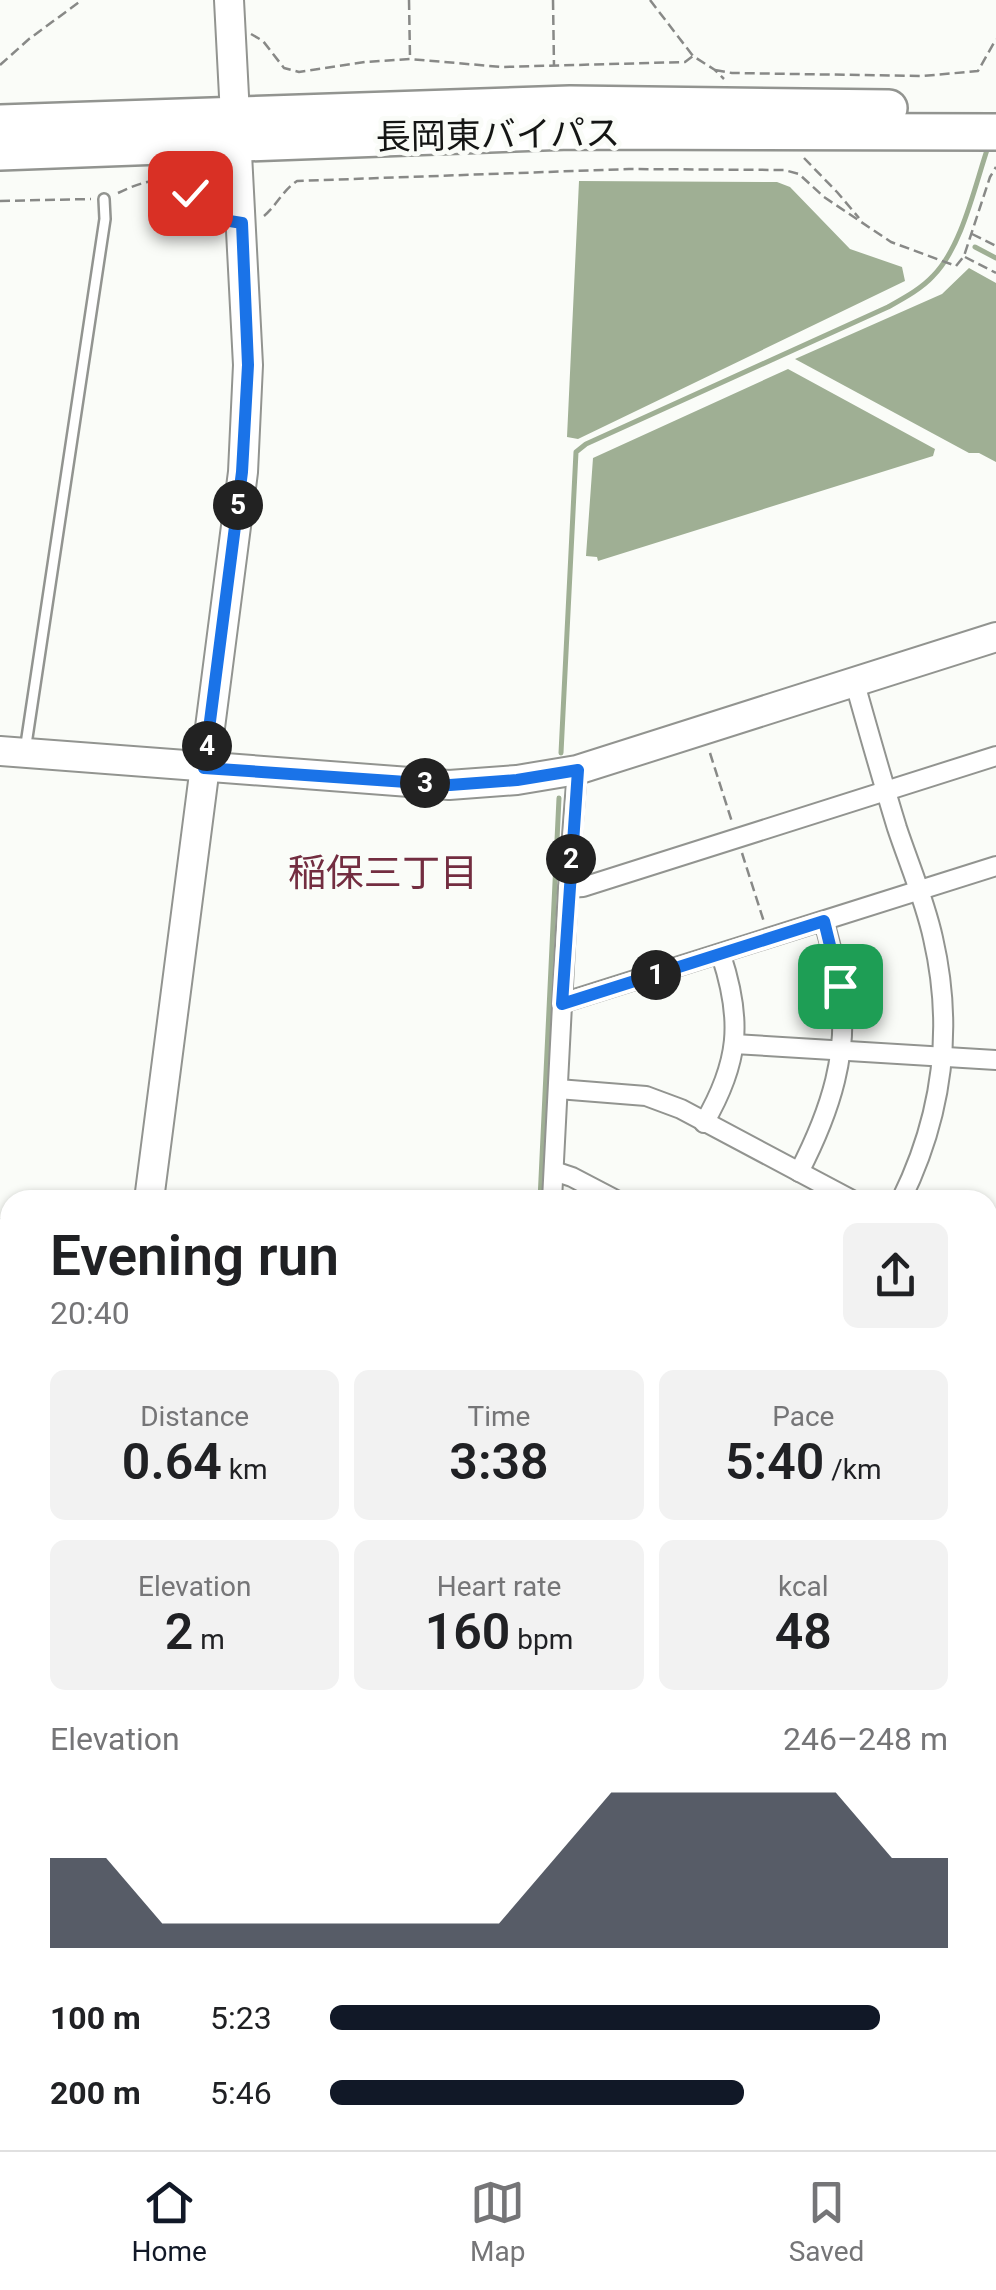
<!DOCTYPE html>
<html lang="en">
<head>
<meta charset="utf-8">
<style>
	:root { --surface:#fff; --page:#f2f2f2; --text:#202124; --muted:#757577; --line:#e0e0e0; --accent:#111827 }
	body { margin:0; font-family:Roboto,"Noto Sans JP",sans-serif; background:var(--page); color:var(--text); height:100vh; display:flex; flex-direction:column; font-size:38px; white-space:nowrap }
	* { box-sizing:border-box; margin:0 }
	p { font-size:32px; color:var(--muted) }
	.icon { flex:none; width:55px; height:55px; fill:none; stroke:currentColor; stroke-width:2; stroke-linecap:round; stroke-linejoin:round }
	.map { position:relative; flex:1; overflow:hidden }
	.details { position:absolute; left:0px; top:1190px; width:998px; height:960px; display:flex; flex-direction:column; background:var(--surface); border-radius:30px 30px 0 0; box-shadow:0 2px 8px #0004 }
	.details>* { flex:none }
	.pin { position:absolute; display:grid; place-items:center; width:85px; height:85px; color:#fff; margin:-42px; border-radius:20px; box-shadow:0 5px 15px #0006 }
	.km { position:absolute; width:50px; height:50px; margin:-25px; border-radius:50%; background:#222; color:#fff; font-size:28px; line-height:50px; text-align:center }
	.round { display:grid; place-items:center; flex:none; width:105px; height:105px; border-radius:15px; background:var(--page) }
	.overview { display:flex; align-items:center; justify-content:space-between; height:170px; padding:0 50px }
	h1 { font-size:55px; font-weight:600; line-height:75px }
	.stats { display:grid; grid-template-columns:repeat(3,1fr); gap:15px; height:170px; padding:10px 50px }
	.stats div { display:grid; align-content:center; border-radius:15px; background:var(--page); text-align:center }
	.stats b { font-size:50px; font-weight:600 }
	.stats small { font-size:28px; font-weight:400 }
	.stats p { font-size:28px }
	.chart { height:280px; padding:20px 50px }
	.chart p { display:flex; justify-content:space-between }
	.chart svg { width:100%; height:180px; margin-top:10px; fill:var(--accent); opacity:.7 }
	ul { padding:0 50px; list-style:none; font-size:32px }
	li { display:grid; grid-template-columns:160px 120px 1fr; align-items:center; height:75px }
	li i { height:25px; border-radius:12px; background:var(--accent) }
	.tab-bar { display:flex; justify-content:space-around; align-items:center; height:140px; border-top:2px solid var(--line); background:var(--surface); font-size:28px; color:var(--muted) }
	.tab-bar a { display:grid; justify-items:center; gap:5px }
	.tab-bar .on { color:var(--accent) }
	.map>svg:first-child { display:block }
	.water { fill:#9faf94 }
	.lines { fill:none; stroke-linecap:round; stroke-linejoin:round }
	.stream { stroke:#9faf94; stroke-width:5 }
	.lane-casing { stroke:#929490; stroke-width:14 }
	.street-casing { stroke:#929490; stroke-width:22 }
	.secondary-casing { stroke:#929490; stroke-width:32 }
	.highway-casing { stroke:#929490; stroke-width:40 }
	.path { stroke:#888987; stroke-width:2.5; stroke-dasharray:10 5; stroke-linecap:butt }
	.lane { stroke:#fff; stroke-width:9 }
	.street { stroke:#fff; stroke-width:18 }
	.secondary { stroke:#fff; stroke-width:28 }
	.highway { stroke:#fff; stroke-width:35 }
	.route-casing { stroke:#fff; stroke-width:20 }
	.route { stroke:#1a73e8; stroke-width:12 }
	.labels { text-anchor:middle; stroke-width:10; stroke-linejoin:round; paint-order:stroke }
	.street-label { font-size:35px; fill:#141514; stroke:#fafcf8 }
	.neighbourhood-label { font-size:38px; fill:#732d40; stroke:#fafcf8 }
</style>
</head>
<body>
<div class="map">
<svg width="996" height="2150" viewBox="0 0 996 2150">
	<rect width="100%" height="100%" fill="#fafcf8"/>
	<g class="water">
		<polygon points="579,181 777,182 790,187 850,249 902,267 905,281 578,439 567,437"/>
		<polygon points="969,268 996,283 996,462 979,453 969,453 795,359 942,294"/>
		<polygon points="788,369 935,449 933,456 598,561 597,557 586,556 593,458"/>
	</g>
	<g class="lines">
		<g class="stream">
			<polyline points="975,247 996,258"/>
			<path d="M561 753 576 452 586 444 888 307C904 298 921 289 933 276 962 247 975 185 988 147"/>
			<polyline points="540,1200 559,798"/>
		</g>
		<defs>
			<polyline id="lane" points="25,751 105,219 104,199"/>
			<g id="street">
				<path d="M854 680C868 730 882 779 897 828 909 864 925 901 933 938 954 1029 942 1117 901 1200"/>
				<polyline points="568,888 583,887 996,756"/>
				<polyline points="562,1003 996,866"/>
				<polyline points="734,1044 996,1060"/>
				<polyline points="558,1089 646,1096 681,1109 852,1200"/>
				<path d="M704 1123C739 1063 743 1021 721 955"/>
				<polyline points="554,1171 572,1177 616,1200"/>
				<path d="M799 1172C830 1112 851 1051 839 982 835 961 829 941 824 921"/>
				<polyline points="552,1200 568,888 577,770"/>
				<polyline points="988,1259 996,1247"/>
				<polyline points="988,1277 996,1281"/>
				<polyline points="988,1472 996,1457"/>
				<polyline points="991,1873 996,1863"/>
				<polyline points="757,2140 776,2150"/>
			</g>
			<g id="secondary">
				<polyline points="0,751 449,785 517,780 577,770 996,637"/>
				<polyline points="149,1200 243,472 248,365 229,0"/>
				<polyline points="0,1234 10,1237"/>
				<polyline points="988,1674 996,1659"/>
				<polyline points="0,1803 10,1791"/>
				<polyline points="988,2025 996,2030"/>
				<polyline points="0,2136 4,2140 10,2140"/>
				<polyline points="446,2140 451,2150"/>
			</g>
			<g id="highway">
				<polyline points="0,123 570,104 889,108"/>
				<polyline points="0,152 570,131 996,132"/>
			</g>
		</defs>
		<use href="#lane" class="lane-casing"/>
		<use href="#street" class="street-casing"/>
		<use href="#secondary" class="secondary-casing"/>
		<use href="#highway" class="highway-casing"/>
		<g class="path">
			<polyline points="409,0 410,58"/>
			<polyline points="553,0 554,66"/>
			<polyline points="650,0 693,56 715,70 724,79"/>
			<polyline points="251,34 263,41 284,68 299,72 365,62 410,59 502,67 685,62 693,56"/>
			<polyline points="0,65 29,39 82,0"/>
			<polyline points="715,70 732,73 923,76 978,71 996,39"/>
			<polyline points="804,158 837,192 859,218"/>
			<path d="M118 193C145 180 170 172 194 197 202 206 207 214 218 220"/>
			<polyline points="0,201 91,199"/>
			<path d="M264 216C277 205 283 190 297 181L629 169 784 170 799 174 824 197 891 242 956 266 964 256 990 177 996 167"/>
			<polyline points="972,234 996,246"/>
			<polyline points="965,257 996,273"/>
			<polyline points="710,753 732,822"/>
			<polyline points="742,853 764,922"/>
			<polyline points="0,1391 10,1404"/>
			<polyline points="988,1403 996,1407"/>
		</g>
		<use href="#lane" class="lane"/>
		<use href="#street" class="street"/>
		<use href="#secondary" class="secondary"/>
		<use href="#highway" class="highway"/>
	</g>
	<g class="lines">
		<defs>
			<path id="route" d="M190 193C208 215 212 219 242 223L248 365 242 472 204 768 450 785 517 780 578 770 562 1004 824 921 840 986"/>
		</defs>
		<use href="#route" class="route-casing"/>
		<use href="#route" class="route"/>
	</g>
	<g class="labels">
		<g class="street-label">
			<text transform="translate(498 135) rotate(-1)" y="12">長岡東バイパス</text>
		</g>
		<g class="neighbourhood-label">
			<text x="383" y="886">稲保三丁目</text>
		</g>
	</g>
</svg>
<div class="pin" style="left:840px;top:986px;background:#1e9e55"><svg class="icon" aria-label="arrive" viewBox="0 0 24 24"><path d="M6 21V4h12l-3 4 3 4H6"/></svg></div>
<div class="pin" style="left:190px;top:193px;background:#d93025"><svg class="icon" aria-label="check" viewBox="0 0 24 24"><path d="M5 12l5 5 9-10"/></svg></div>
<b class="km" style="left:656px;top:975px">1</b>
<b class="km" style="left:571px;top:859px">2</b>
<b class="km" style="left:425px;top:783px">3</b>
<b class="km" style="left:207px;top:746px">4</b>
<b class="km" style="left:238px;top:505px">5</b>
<section class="details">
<div class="overview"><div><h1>Evening run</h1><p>20:40</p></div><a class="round"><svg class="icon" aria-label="share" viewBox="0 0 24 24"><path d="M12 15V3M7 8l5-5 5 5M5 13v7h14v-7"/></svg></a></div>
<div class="stats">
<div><p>Distance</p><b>0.64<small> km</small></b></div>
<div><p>Time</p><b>3:38</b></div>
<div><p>Pace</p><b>5:40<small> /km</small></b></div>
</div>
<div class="stats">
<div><p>Elevation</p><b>2<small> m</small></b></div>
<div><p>Heart rate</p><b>160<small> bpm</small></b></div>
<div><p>kcal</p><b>48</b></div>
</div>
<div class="chart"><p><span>Elevation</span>246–248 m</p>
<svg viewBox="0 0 160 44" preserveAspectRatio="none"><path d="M0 44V22L10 22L20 38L30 38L40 38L50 38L60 38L70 38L80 38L90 22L100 6L110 6L120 6L130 6L140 6L150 22L160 22V44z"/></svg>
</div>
<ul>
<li><b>100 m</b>5:23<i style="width:89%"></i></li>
<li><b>200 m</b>5:46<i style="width:67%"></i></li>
</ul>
</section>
</div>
<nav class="tab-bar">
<a class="on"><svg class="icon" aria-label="home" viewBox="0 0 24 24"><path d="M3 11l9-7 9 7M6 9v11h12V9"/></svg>Home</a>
<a><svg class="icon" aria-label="map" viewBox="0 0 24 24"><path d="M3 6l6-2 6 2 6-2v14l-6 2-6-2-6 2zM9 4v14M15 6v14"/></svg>Map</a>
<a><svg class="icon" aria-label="saved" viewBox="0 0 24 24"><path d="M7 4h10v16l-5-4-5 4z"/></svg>Saved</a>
</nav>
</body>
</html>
